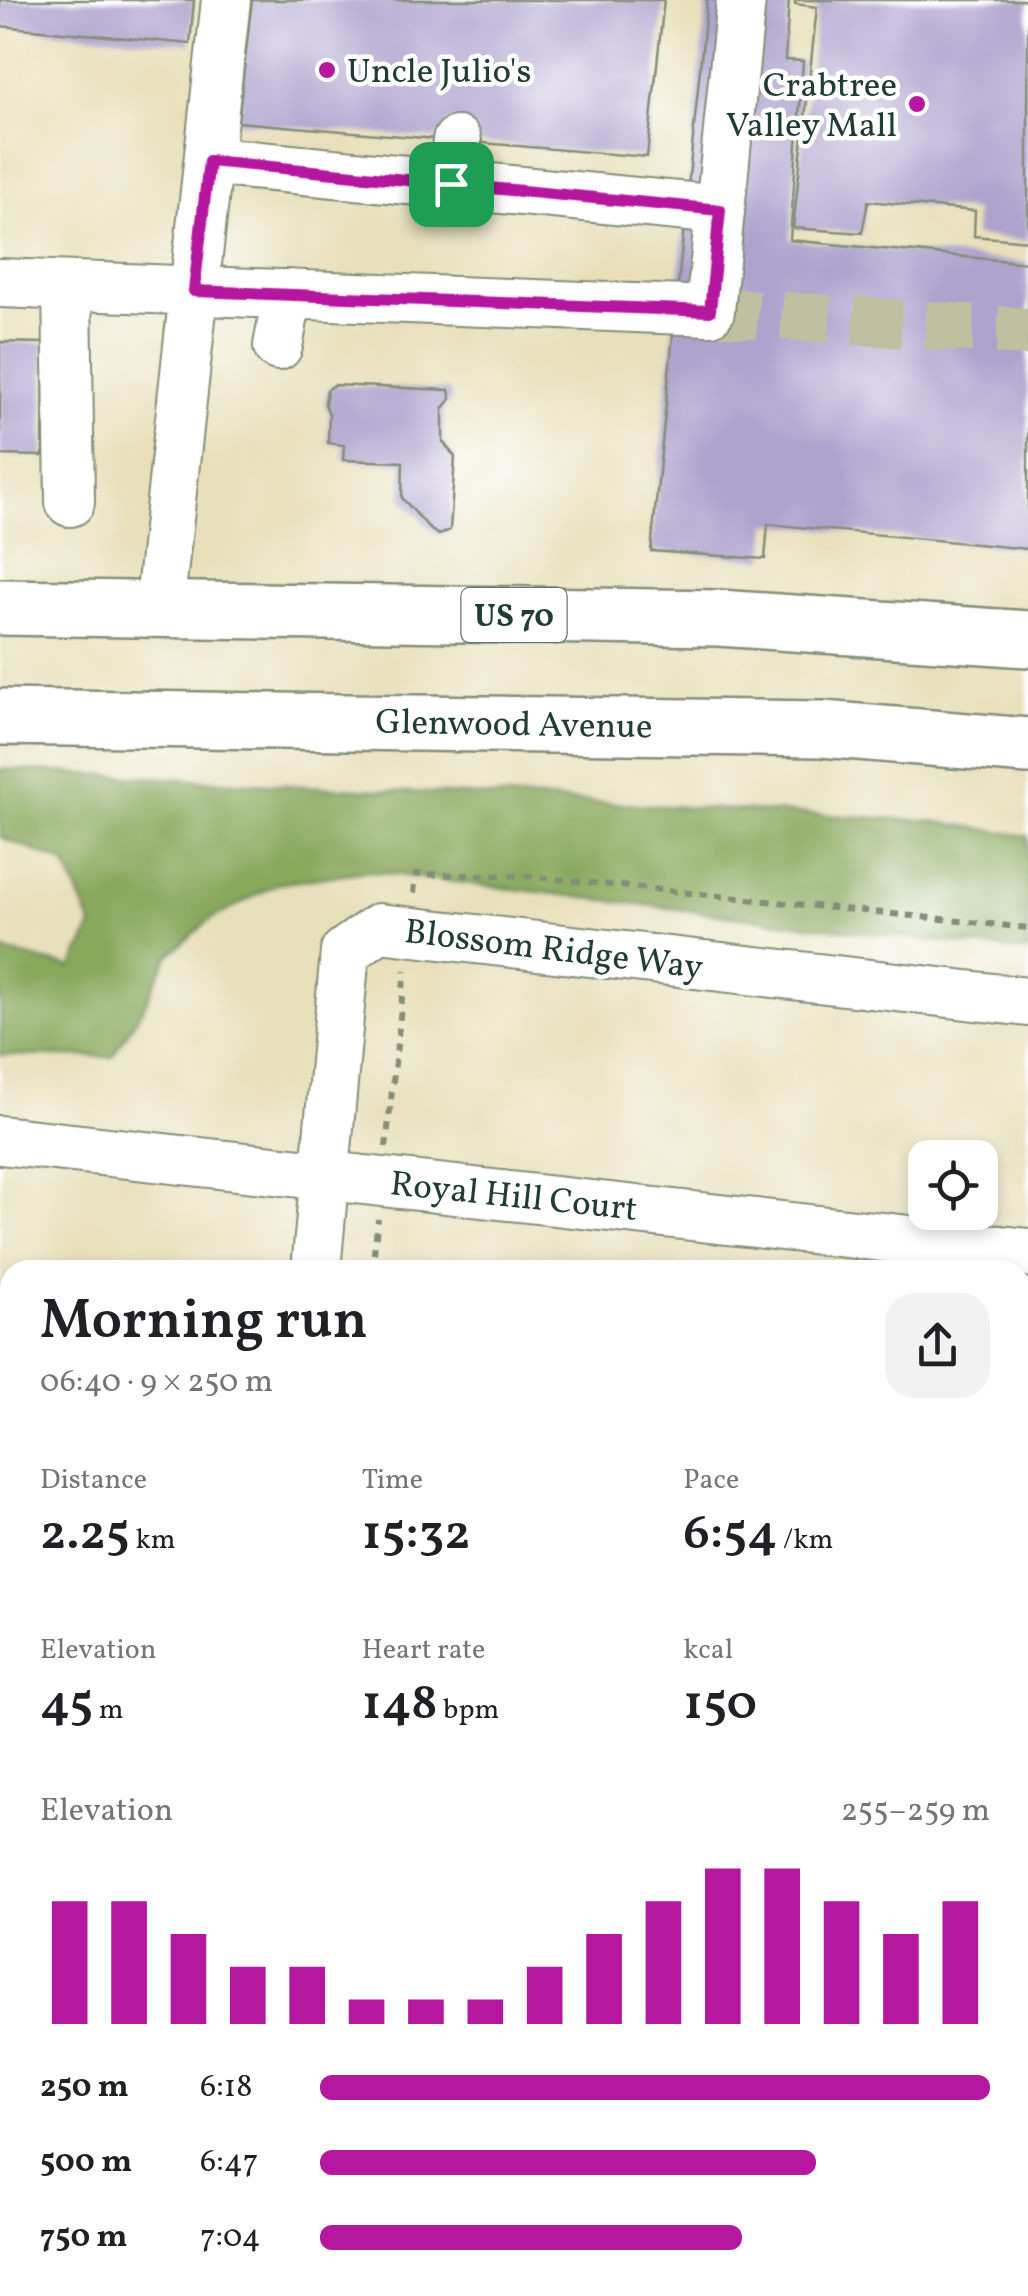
<!DOCTYPE html>
<html lang="en">
<head>
<meta charset="utf-8">
<style>
	:root { --surface:#fff; --page:#f2f2f2; --text:#202124; --muted:#757577; --accent:#b5179e }
	body { margin:0; font-family:Vollkorn,serif; background:var(--page); color:var(--text); height:100vh; display:flex; flex-direction:column; font-size:38px; white-space:nowrap }
	* { box-sizing:border-box; margin:0 }
	p { font-size:32px; color:var(--muted) }
	.icon { flex:none; width:55px; height:55px; fill:none; stroke:currentColor; stroke-width:2; stroke-linecap:round; stroke-linejoin:round }
	.map { position:relative; flex:1; overflow:hidden }
	.side { position:absolute; left:0px; top:1260px; width:1030px; height:1038px; display:flex; flex-direction:column; background:var(--surface); border-radius:30px 30px 0 0; box-shadow:0 5px 15px #0003 }
	.side>* { flex:none }
	.controls { position:absolute; left:908px; top:1140px; display:grid; gap:20px }
	.controls a { display:grid; place-items:center; width:90px; height:90px; border-radius:20px; background:var(--surface); box-shadow:0 5px 15px #0003; font-size:50px }
	.pin { position:absolute; display:grid; place-items:center; width:85px; height:85px; color:#fff; margin:-42px; border-radius:20px; box-shadow:0 5px 15px #0006 }
	.round { display:grid; place-items:center; flex:none; width:105px; height:105px; border-radius:30px; background:var(--page) }
	.summary { display:flex; align-items:center; justify-content:space-between; height:170px; padding:0 40px }
	h1 { font-size:55px; font-weight:600; line-height:75px }
	.stats { display:grid; grid-template-columns:repeat(3,1fr); gap:15px; height:170px; padding:10px 40px }
	.stats div { display:grid; align-content:center }
	.stats b { font-size:50px; font-weight:600 }
	.stats small { font-size:28px; font-weight:400 }
	.stats p { font-size:28px }
	.chart { height:280px; padding:20px 40px }
	.chart p { display:flex; justify-content:space-between }
	.chart svg { width:100%; height:180px; margin-top:10px; stroke:var(--accent); stroke-width:6 }
	ul { padding:0 40px; list-style:none; font-size:32px }
	li { display:grid; grid-template-columns:160px 120px 1fr; align-items:center; height:75px }
	li i { height:25px; border-radius:12px; background:var(--accent) }
	.map>svg:first-child { display:block }
	.forest { fill:#88a85c; stroke:#547248; stroke-width:2.5 }
	.building { fill:#aea3ce }
	.lines { fill:none; stroke-linecap:round; stroke-linejoin:round }
	.minor-tunnel { stroke:#c0bfa0; stroke-width:48; stroke-dasharray:48 24; stroke-linecap:butt }
	.minor-casing { stroke:#848e78; stroke-width:52 }
	.major-casing { stroke:#848e78; stroke-width:60 }
	.highway-casing { stroke:#848e78; stroke-width:60 }
	.path { stroke:#848e78; stroke-width:6; stroke-dasharray:8 8; stroke-linecap:butt }
	.minor { stroke:#fff; stroke-width:48 }
	.major { stroke:#fff; stroke-width:55 }
	.highway { stroke:#fff; stroke-width:55 }
	.route-casing { stroke:#fff; stroke-width:20 }
	.route { stroke:#b5179e; stroke-width:12 }
	.poi-dot { fill:#b5179e; stroke:#fff; stroke-width:4 }
	.labels { text-anchor:middle; stroke-width:9; stroke-linejoin:round; paint-order:stroke }
	.shield { fill:#fff; stroke:#627771; stroke-width:2.5 }
	.shield-label { font-size:32px; font-weight:bold; fill:#1f3d34 }
	.poi-label { font-size:35px; fill:#1f3d34; stroke:#fff; text-anchor:start }
	.street-label { font-size:35px; fill:#1f3d34; stroke:#fff }
</style>
</head>
<body>
<div class="map">
<svg width="1028" height="2296" viewBox="0 0 1028 2296">
	<rect width="100%" height="100%" fill="#fff"/>
	<filter id="ink" filterUnits="userSpaceOnUse"><feTurbulence type="fractalNoise" baseFrequency=".01" numOctaves="2"/><feDisplacementMap in="SourceGraphic" scale="20" xChannelSelector="R" yChannelSelector="G"/><feConvolveMatrix kernelMatrix="1 2 1 2 8 2 1 2 1" color-interpolation-filters="sRGB"/></filter>
	<filter id="wash" filterUnits="userSpaceOnUse"><feTurbulence type="fractalNoise" baseFrequency=".0048" numOctaves="4" result="noise"/><feDisplacementMap in="SourceGraphic" scale="40" xChannelSelector="R" yChannelSelector="G"/><feGaussianBlur stdDeviation="2.25" result="paint"/><feColorMatrix in="noise" values="0 0 0 0 0 0 0 0 0 0 0 0 0 0 0 0 0 1.4 0 .05"/><feComposite in="paint" operator="in"/></filter>
	<g filter="url(#wash)">
		<rect width="100%" height="100%" fill="#e8e0bb"/>
		<g class="forest">
			<polygon points="0,769 932,821 1028,836 1028,952 366,871 277,884 208,921 168,956 143,1008 112,1057 0,1055 0,950 72,967 92,926 65,863 0,837"/>
			<polygon points="0,1347 10,1351 10,1402 0,1402"/>
			<polygon points="10,2232 10,2288 115,2288 126,2296 0,2296 0,2234"/>
		</g>
		<g id="blocks">
			<g class="building">
				<polygon points="0,0 194,0 190,44 0,26"/>
				<polygon points="252,0 664,0 647,157 238,122"/>
				<polygon points="707,0 789,0 785,60 803,61 790,240 1028,263 1028,549 768,524 765,559 651,551"/>
				<polygon points="795,0 1028,0 1028,241 974,236 975,211 868,201 862,233 793,228 817,7 795,4"/>
				<polygon points="0,342 44,343 43,456 0,455"/>
				<polygon points="334,385 449,390 451,399 443,409 443,442 455,457 450,530 439,535 431,530 402,498 403,462 343,460 344,445 328,443 329,414 325,404 327,390"/>
				<rect x="0" y="1517" width="10" height="78"/>
				<polygon points="1020,1696 1028,1715 1028,1867 1020,1870"/>
				<polygon points="1028,1888 1028,2182 1020,2185 1020,1891"/>
				<polygon points="0,2062 10,2073 10,2143 0,2132"/>
				<polygon points="642,2288 767,2288 757,2296 649,2296"/>
			</g>
		</g>
	</g>
	<g filter="url(#ink)">
		<use href="#blocks" fill-opacity="0" stroke="#848e78" stroke-width="2.5"/>
		<g class="lines">
			<polyline class="minor-tunnel" points="710,311 1028,332"/>
			<defs>
				<g id="minor">
					<polyline points="209,161 720,210"/>
					<polyline points="451,184 457,141"/>
					<polyline points="0,283 710,311 741,0"/>
					<polyline points="67,286 70,502"/>
					<polyline points="278,346 288,294"/>
					<polyline points="159,610 226,0"/>
					<polyline points="0,1140 1028,1253"/>
					<polyline points="316,1270 345,952 379,928 1028,1002"/>
					<polyline points="1020,1551 1028,1550"/>
					<polyline points="446,2296 461,2288"/>
				</g>
				<g id="major">
					<polyline points="0,1876 10,1882"/>
					<polyline points="529,2288 536,2296"/>
				</g>
				<g id="highway">
					<polyline points="0,607 719,618 1028,639"/>
					<polyline points="0,717 822,729 1028,746"/>
				</g>
			</defs>
			<use href="#minor" class="minor-casing"/>
			<use href="#major" class="major-casing"/>
			<use href="#highway" class="highway-casing"/>
			<g class="path">
				<polyline points="414,893 416,874 525,876 1028,928"/>
				<polyline points="386,1147 405,970"/>
				<polyline points="372,1270 378,1219"/>
			</g>
			<use href="#minor" class="minor"/>
			<use href="#major" class="major"/>
			<use href="#highway" class="highway"/>
		</g>
	</g>
	<g class="lines" filter="url(#ink)">
		<defs>
			<polygon id="route" points="209,161 720,210 710,311 194,291"/>
		</defs>
		<use href="#route" class="route-casing"/>
		<use href="#route" class="route"/>
	</g>
	<g class="poi-dot">
		<circle cx="327" cy="70" r="10"/>
		<circle cx="917" cy="104" r="10"/>
	</g>
	<g class="labels">
		<rect class="shield" x="461.5" y="588" width="105" height="54" rx="8"/>
		<g class="shield-label">
			<text x="514" y="626">US 70</text>
		</g>
		<g class="poi-label">
			<text x="347" y="82">Uncle Julio's</text>
			<text x="897" y="96" text-anchor="end">Crabtree<tspan x="897" dy="40">Valley Mall</tspan></text>
		</g>
		<g class="street-label">
			<text transform="translate(514 723) rotate(1)" y="12">Glenwood Avenue</text>
			<text transform="translate(554 948) rotate(7)" y="12">Blossom Ridge Way</text>
			<text transform="translate(514 1195) rotate(6)" y="12">Royal Hill Court</text>
		</g>
	</g>
</svg>
<div class="controls">
<a><svg class="icon" aria-label="locate" viewBox="0 0 24 24"><circle cx="12" cy="12" r="6"/><path d="M12 2v4M12 18v4M2 12h4M18 12h4"/></svg></a>
</div>
<div class="pin" style="left:451px;top:184px;background:#1e9e55"><svg class="icon" aria-label="arrive" viewBox="0 0 24 24"><path d="M6 21V4h12l-3 4 3 4H6"/></svg></div>
<section class="side">
<div class="summary"><div><h1>Morning run</h1><p>06:40 · 9 × 250 m</p></div><a class="round"><svg class="icon" aria-label="share" viewBox="0 0 24 24"><path d="M12 15V3M7 8l5-5 5 5M5 13v7h14v-7"/></svg></a></div>
<div class="stats">
<div><p>Distance</p><b>2.25<small> km</small></b></div>
<div><p>Time</p><b>15:32</b></div>
<div><p>Pace</p><b>6:54<small> /km</small></b></div>
</div>
<div class="stats">
<div><p>Elevation</p><b>45<small> m</small></b></div>
<div><p>Heart rate</p><b>148<small> bpm</small></b></div>
<div><p>kcal</p><b>150</b></div>
</div>
<div class="chart"><p><span>Elevation</span>255–259 m</p>
<svg viewBox="0 0 160 44" preserveAspectRatio="none"><path d="M5 44V14M15 44V14M25 44V22M35 44V30M45 44V30M55 44V38M65 44V38M75 44V38M85 44V30M95 44V22M105 44V14M115 44V6M125 44V6M135 44V14M145 44V22M155 44V14"/></svg>
</div>
<ul>
<li><b>250 m</b>6:18<i style="width:100%"></i></li>
<li><b>500 m</b>6:47<i style="width:74%"></i></li>
<li><b>750 m</b>7:04<i style="width:63%"></i></li>
</ul>
</section>
</div>
</body>
</html>
